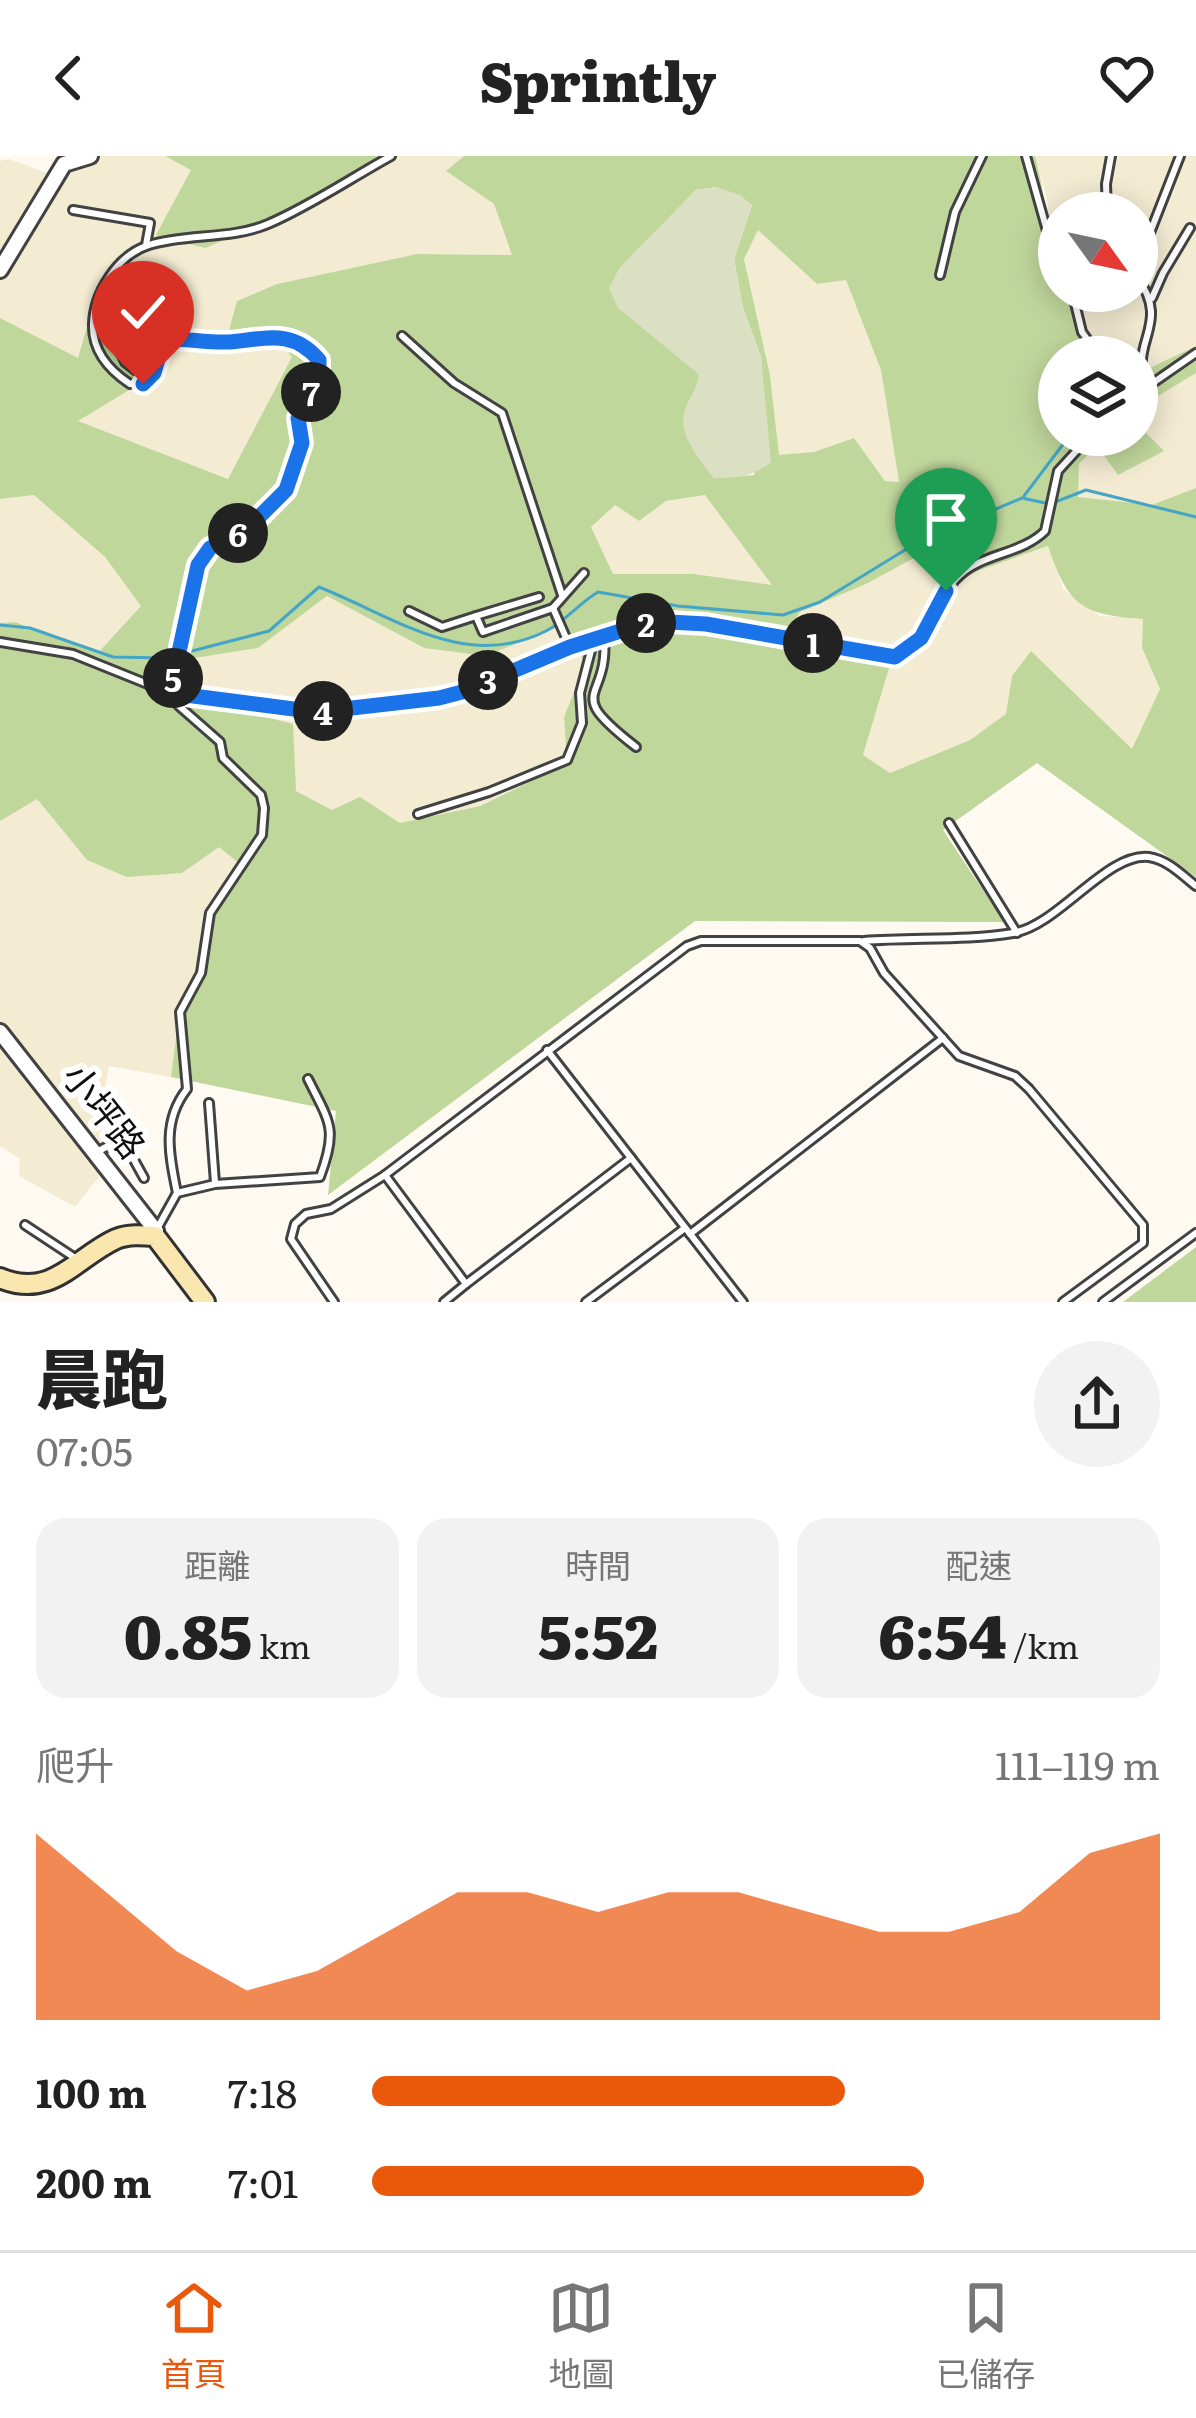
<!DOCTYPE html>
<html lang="zh-TW">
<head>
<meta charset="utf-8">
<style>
	:root { --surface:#fff; --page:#f2f2f2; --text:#222; --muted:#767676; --line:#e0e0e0; --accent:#ea580c }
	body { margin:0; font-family:Literata,"Noto Sans TC",serif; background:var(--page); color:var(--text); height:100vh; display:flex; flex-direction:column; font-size:45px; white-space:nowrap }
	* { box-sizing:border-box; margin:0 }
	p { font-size:39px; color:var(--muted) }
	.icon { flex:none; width:66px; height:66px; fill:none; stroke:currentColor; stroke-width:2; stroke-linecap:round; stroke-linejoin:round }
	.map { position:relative; height:1146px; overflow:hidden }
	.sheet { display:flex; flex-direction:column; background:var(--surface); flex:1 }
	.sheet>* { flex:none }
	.needle { width:78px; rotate:123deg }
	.controls { position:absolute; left:1038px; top:36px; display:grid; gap:24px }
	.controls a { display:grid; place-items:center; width:120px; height:120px; border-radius:50%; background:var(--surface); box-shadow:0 6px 30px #0003; font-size:60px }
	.pin { position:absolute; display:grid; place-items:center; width:102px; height:102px; color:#fff; margin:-123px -51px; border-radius:50% 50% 50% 0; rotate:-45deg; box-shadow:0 0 12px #0007 }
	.pin .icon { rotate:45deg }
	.km { position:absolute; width:60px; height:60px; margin:-30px; border-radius:50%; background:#222; color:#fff; font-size:33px; line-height:60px; text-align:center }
	.round { display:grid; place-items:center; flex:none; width:126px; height:126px; border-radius:63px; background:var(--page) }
	.headline { display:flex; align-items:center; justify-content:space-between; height:204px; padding:0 36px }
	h1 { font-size:66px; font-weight:800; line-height:90px }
	.figures { display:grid; grid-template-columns:repeat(3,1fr); gap:18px; height:204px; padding:12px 36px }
	.figures div { display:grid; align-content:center; border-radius:30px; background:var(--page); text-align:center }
	.figures b { font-size:60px; font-weight:800 }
	.figures small { font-size:33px; font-weight:400 }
	.figures p { font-size:33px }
	.chart { height:336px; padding:24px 36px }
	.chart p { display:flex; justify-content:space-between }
	.chart svg { width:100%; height:216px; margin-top:12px; fill:var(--accent); opacity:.7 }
	ul { padding:0 36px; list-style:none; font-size:39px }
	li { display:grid; grid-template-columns:192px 144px 1fr; align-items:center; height:90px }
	li i { height:30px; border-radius:15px; background:var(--accent) }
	header { display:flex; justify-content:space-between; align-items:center; height:156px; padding:0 36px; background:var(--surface); font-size:54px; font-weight:800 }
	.dock { display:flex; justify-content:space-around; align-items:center; height:168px; border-top:3px solid var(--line); background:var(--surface); font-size:33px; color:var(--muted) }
	.dock a { display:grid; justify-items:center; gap:6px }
	.dock .active { color:var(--accent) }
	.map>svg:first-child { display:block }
	.farmland { fill:#f3ebd2 }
	.forest { fill:#c0d79c; fill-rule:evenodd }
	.cemetery { fill:#dbe0c3 }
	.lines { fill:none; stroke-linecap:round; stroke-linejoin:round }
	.stream { stroke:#44a5c6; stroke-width:3 }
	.lane-casing { stroke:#424242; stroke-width:12 }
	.street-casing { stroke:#424242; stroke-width:20 }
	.secondary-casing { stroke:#313131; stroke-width:24 }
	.lane { stroke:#fff; stroke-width:6 }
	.street { stroke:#fff; stroke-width:14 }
	.secondary { stroke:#fae7b0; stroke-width:18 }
	.route-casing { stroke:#fff; stroke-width:24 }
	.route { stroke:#1a73e8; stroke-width:15 }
	.labels { text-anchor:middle; stroke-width:12; stroke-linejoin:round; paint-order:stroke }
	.street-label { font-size:36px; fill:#0f0f0f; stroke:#fff }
</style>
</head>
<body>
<header><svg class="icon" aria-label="back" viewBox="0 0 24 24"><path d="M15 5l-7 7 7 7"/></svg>Sprintly<svg class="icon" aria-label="heart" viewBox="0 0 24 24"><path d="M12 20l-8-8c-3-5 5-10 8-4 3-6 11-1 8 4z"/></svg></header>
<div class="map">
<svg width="1196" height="1146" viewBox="0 0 1196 1146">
	<rect width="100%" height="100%" fill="#fefaf1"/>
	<g class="farmland">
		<polygon points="96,0 165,0 191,13 387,0 464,0 447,16 494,48 513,99 417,98 277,128 237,145 293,201 228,323 77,265 78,203 0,162 0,5 9,3 58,21"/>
		<polygon points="1035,0 1196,0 1196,190 1137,218 1137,201 1097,201 1088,195 1072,135 1137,135 1137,57 1059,57 1059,108 1052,93 1047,42"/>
		<polygon points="758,73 816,127 846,124 881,214 899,327 885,325 854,282 814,296 779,300 770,219 744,103"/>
		<polygon points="1196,217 1196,332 1152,350 1077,341 1079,308 1098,290 1163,295 1137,268 1137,253"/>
		<polygon points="34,339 105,401 141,450 98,498 15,466 0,467 0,343"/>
		<polygon points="705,339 773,429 694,418 613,418 590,371 615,349 639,365 666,345"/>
		<polygon points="1049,390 1063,433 1100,460 1143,462 1142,492 1160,533 1132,595 1031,496 1012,520 1007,558 970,584 890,617 863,599 890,509 786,475 800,456 866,428 932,393 969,418"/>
		<polygon points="327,440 424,492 485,500 566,467 585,508 564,561 567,608 480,650 400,667 360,642 332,654 296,635 167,537 176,505 258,492"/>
		<polygon points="36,642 87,704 182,717 219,690 240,708 177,874 171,921 109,910 104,938 121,985 93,998 105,1013 75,1051 19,1020 20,1003 0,990 0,665"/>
	</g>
	<g class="forest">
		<polygon points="165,0 387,0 287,58 205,92 156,79 191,14"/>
		<path d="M464 0H1035C1043 29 1046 57 1051 87 1054 104 1059 117 1059 135H1072L1088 195 1097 201H1059V279H1137V268L1164 295 1118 319 1097 290 1079 308 1078 341 1152 349 1196 332V721L1037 607 943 674 1004 766 695 765 328 1039 336 955 171 921 177 874 198 818 206 768 240 708 219 691 182 717 127 721 87 704 37 643 0 665V467L15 466 98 497 141 450 105 401 34 339 0 343V162L78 202 94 147 156 123 182 147 167 211 78 265 228 323 292 201 279 186 223 197 237 145 277 128 417 98 512 99 494 48 446 15ZM716 31 752 49 734 103 743 152 761 201 765 260 754 319 714 322 686 251 697 233 699 218 619 152 621 111 696 34ZM758 74 817 128 846 124 881 214 899 326 885 325 854 282 814 296 779 299 770 219 744 103ZM705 339 772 429 694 418H613L591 371 615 349 639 365 666 345ZM1048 390C1068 449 1081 459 1143 463L1142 492 1160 533 1132 593 1031 495 1012 520 1006 558 970 584 890 617 863 599 890 509 881 489 787 475 800 456 866 428 931 393 969 418ZM327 440 424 492 485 500 566 468 585 508 564 561 567 608 480 650 400 667 360 641 332 654 296 635 293 568 168 536 176 505 258 492Z"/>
		<polygon points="1196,190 1196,217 1137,253 1137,218"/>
		<polygon points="1196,1091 1196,1146 1123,1146"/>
	</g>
	<path class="cemetery" d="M716 31 740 39 752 49 734 103 743 152 761 201 771 306C752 321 738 322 714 322 701 306 679 280 684 257 688 242 697 234 699 218L618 152 609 132 620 111 696 34Z"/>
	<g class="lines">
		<g class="stream">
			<polyline points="1024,340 1070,279"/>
			<path d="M0 469 30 472 113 501 165 502 269 475 319 431C393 460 465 516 546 475 567 464 578 448 598 436L678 450 783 459 820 446 918 386 1022 342 1050 348 1086 334 1196 361"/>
		</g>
		<defs>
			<g id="lane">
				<polyline points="1026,0 1049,82 1059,101"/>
				<polyline points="73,54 150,67 146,89"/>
				<polyline points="1107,57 1106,28 1111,0"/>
				<polyline points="1137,110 1180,0"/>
				<polyline points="940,119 955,56 982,0"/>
				<path d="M1137 121C1173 170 1126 187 1148 231"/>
				<polyline points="1072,135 1082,176 1100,201"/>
				<polyline points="1152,142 1163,117 1190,72"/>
				<polyline points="402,180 454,227 502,257 562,439"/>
				<polyline points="116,187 125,206 148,224"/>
				<polyline points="1137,238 1196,197"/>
				<polyline points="539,441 476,460 483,476 553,452 584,417"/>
				<polyline points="553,452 570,491"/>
				<polyline points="409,455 442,471 476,460"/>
				<path d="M604 480C610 548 560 532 636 591"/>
				<path d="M0 486 73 498 170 537 317 556 439 542 466 535 570 491 652 465 706 468 895 501C933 484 932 444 960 419 984 397 1022 398 1045 375L1058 315 1091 279"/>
				<polyline points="418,658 489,636 567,604 582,567 580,537 594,483"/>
				<polyline points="949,667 1017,777"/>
				<path d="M864 785C913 781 965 785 1013 777 1058 770 1107 696 1149 701 1168 704 1182 719 1196 730"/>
				<polyline points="547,894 743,1146"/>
				<polyline points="209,947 215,1027"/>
				<polyline points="95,997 106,991 128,993 144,1022"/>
				<polyline points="385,1019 466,1128 631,1002"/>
				<path d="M177 1037C169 998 162 965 187 933L180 856 201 817 210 757 262 679 264 652 261 639 223 602 220 586 179 550 170 537 198 409 210 392 250 370 286 334 302 287 298 262 319 220V204C291 172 265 183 229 186 209 187 189 183 170 183L163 186 148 224 130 228C109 214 92 195 93 168 94 137 117 99 149 89 187 77 230 84 268 68 310 50 351 22 391 0"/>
				<polyline points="25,1069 75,1102"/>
				<path d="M158 1071 177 1037 215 1028 320 1021C338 973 330 967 308 923"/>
				<polyline points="690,1078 943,882"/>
				<polyline points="334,1146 291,1083 295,1068 306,1058 331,1053 385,1019 687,790 701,785 860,785 870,792 884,817 959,900 1015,920 1029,933 1143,1069 1143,1087 1063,1146"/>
				<polyline points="444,1146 466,1128"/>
				<polyline points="586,1146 685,1072"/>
				<polyline points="1103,1146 1196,1077"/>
			</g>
			<g id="street">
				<polyline points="0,114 64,8 90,0"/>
				<polyline points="0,876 156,1075"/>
			</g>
			<path id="secondary" d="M0 1122C52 1144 76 1101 116 1083 128 1078 142 1079 155 1080L205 1146"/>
		</defs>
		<use href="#lane" class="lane-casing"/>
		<use href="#street" class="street-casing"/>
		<use href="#secondary" class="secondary-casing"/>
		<use href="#lane" class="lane"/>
		<use href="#street" class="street"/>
		<use href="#secondary" class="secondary"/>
	</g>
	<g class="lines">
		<defs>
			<path id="route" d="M143 228 154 217 163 186 170 183C189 183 209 187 229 186 265 183 292 172 319 204V220L298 262 302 287 286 334 250 370 210 392 198 409 170 537 317 556 439 542 466 535 570 491 652 465 706 468 895 501 921 482 946 435"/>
		</defs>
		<use href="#route" class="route-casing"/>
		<use href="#route" class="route"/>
	</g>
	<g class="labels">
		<g class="street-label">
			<text transform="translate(104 955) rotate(52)" y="13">小坪路</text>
		</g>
	</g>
</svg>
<div class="controls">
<a><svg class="needle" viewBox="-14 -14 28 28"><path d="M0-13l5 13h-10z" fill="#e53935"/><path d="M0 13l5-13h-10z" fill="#767676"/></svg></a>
<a><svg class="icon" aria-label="layers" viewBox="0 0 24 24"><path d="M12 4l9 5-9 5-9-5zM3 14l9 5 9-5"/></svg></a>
</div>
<div class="pin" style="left:946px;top:435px;background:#1e9e55"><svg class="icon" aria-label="arrive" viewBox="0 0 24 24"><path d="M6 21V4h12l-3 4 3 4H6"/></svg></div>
<div class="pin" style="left:143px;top:228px;background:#d93025"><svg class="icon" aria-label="check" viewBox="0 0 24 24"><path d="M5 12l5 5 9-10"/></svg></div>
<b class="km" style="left:813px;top:487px">1</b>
<b class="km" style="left:646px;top:467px">2</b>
<b class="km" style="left:488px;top:524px">3</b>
<b class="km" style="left:323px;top:555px">4</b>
<b class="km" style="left:173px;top:522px">5</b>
<b class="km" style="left:238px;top:377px">6</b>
<b class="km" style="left:311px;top:236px">7</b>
</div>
<section class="sheet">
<div class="headline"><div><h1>晨跑</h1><p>07:05</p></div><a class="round"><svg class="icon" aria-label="share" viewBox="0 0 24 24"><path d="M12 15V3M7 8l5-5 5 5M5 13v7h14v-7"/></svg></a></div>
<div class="figures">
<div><p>距離</p><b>0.85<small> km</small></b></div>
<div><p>時間</p><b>5:52</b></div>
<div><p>配速</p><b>6:54<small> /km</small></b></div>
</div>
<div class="chart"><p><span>爬升</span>111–119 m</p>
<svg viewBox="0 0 160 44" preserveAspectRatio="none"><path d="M0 44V6L10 18L20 30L30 38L40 34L50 26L60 18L70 18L80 22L90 18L100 18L110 22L120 26L130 26L140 22L150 10L160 6V44z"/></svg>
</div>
<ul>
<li><b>100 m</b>7:18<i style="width:60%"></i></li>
<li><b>200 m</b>7:01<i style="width:70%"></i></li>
</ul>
</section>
<nav class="dock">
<a class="active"><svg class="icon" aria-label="home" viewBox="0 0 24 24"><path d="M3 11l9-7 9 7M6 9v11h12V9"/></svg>首頁</a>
<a><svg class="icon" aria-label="map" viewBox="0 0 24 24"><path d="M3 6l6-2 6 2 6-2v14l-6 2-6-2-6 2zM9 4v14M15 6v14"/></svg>地圖</a>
<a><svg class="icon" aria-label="saved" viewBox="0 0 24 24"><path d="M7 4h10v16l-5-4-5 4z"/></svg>已儲存</a>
</nav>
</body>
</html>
